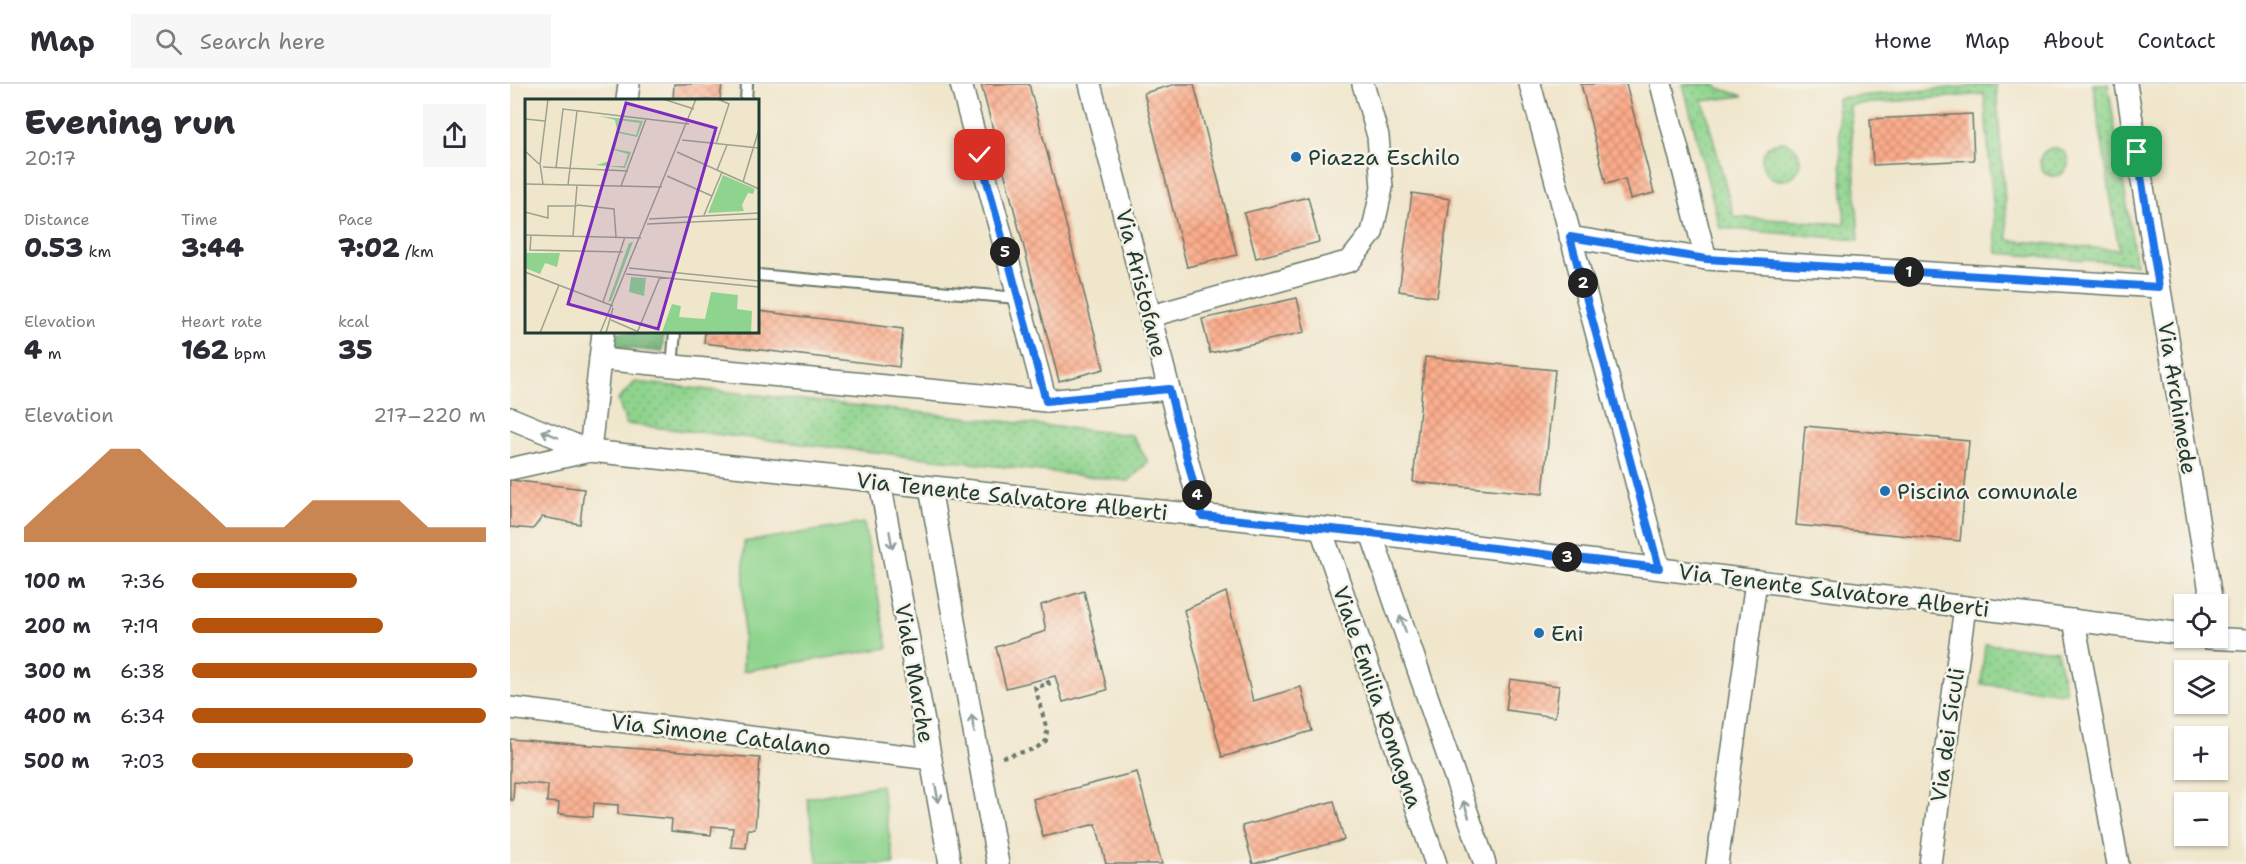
<!DOCTYPE html>
<html lang="en">
<head>
<meta charset="utf-8">
<style>
	:root { --surface:#fff; --page:#f7f7f7; --text:#2b2b33; --muted:#7c7c81; --line:#e1e1e2; --accent:#b45309 }
	body { margin:0; font-family:"Shantell Sans",sans-serif; background:var(--page); color:var(--text); height:100vh; display:flex; flex-direction:column; font-size:22px; white-space:nowrap }
	* { box-sizing:border-box; margin:0 }
	p { font-size:20px; color:var(--muted) }
	.icon { flex:none; width:33px; height:33px; fill:none; stroke:currentColor; stroke-width:2; stroke-linecap:round; stroke-linejoin:round }
	.map { position:relative; flex:1; overflow:hidden }
	.side { display:flex; flex-direction:column; background:var(--surface); width:510px }
	.side>* { flex:none }
	.buttons { position:absolute; left:1664px; top:510px; display:grid; gap:12px }
	.buttons a { display:grid; place-items:center; width:54px; height:54px; border-radius:0px; background:var(--surface); box-shadow:0 2px 4px #0004; font-size:30px }
	.pin { position:absolute; display:grid; place-items:center; width:51px; height:51px; color:#fff; margin:-26px; border-radius:12px; box-shadow:0 3px 9px #0006 }
	.km { position:absolute; width:30px; height:30px; margin:-15px; border-radius:50%; background:#222; color:#fff; font-size:16px; line-height:30px; text-align:center }
	.round { display:grid; place-items:center; flex:none; width:63px; height:63px; border-radius:0px; background:var(--page) }
	.headline { display:flex; align-items:center; justify-content:space-between; height:102px; padding:0 24px }
	h1 { font-size:33px; font-weight:800; line-height:45px }
	.metrics { display:grid; grid-template-columns:repeat(3,1fr); gap:9px; height:102px; padding:6px 24px }
	.metrics div { display:grid; align-content:center }
	.metrics b { font-size:26px; font-weight:800 }
	.metrics small { font-size:16px; font-weight:400 }
	.metrics p { font-size:16px }
	.chart { height:168px; padding:12px 24px }
	.chart p { display:flex; justify-content:space-between }
	.chart svg { width:100%; height:108px; margin-top:6px; fill:var(--accent); opacity:.7 }
	ul { padding:0 24px; list-style:none; font-size:20px }
	li { display:grid; grid-template-columns:96px 72px 1fr; align-items:center; height:45px }
	li i { height:15px; border-radius:8px; background:var(--accent) }
	header { display:flex; align-items:center; gap:36px; box-sizing:border-box; height:84px; padding:0 30px; background:var(--surface); border-bottom:2px solid var(--line) }
	header strong { font-size:28px }
	nav { display:flex; gap:33px; margin-inline-start:auto; font-size:21px }
	.search { width:420px; height:54px; background:var(--page); display:flex; align-items:center; gap:15px; box-sizing:border-box; padding:0 21px; border-radius:0px; color:var(--muted); font-size:22px }
	main { display:flex; flex:1; min-height:0 }
	.map>svg:first-child { display:block }
	.green { fill:url(#green-dots); stroke:#578861; stroke-width:1.5 }
	.forest { fill:url(#forest-crowns); stroke:#497a56; stroke-width:1.5 }
	.pitch { fill:#8fd48e; stroke:#578861; stroke-width:1.5 }
	.building { fill:url(#building-cross-hatch) }
	.lines { fill:none; stroke-linecap:round; stroke-linejoin:round }
	.service-casing { stroke:#687869; stroke-width:14 }
	.minor-casing { stroke:#687869; stroke-width:24 }
	.path { stroke:#687869; stroke-width:4; stroke-dasharray:4.5 4.5; stroke-linecap:butt }
	.service { stroke:#fff; stroke-width:10 }
	.minor { stroke:#fff; stroke-width:21 }
	.oneway { stroke:#8f9e9a }
	.route-casing { stroke:#fff; stroke-width:12 }
	.route { stroke:#1a73e8; stroke-width:8 }
	.poi-dot { fill:#1f6fb2; stroke:#f7f3e8; stroke-width:2 }
	.labels { text-anchor:middle; stroke-width:5; stroke-linejoin:round; paint-order:stroke }
	.poi-label { font-size:22px; fill:#1f3d34; stroke:#f7f3e8; text-anchor:start }
	.street-label { font-size:22px; fill:#1f3d34; stroke:#f7f3e8 }
	.inset-road { fill:none; stroke:#9ca28f; stroke-width:1.5 }
	.view { fill:#7b2cbf; fill-opacity:0.15; stroke:#7b2cbf; stroke-width:3 }
	.inset-edge { fill:none; stroke:#1f3d34; stroke-width:3 }
</style>
</head>
<body>
<header>
<strong>Map</strong>
<div class="search"><svg class="icon" aria-label="search" viewBox="0 0 24 24"><circle cx="10" cy="10" r="6"/><path d="M15 15l6 6"/></svg>Search here</div>
<nav><a>Home</a><a>Map</a><a>About</a><a>Contact</a></nav>
</header>
<main>
<section class="side">
<div class="headline"><div><h1>Evening run</h1><p>20:17</p></div><a class="round"><svg class="icon" aria-label="share" viewBox="0 0 24 24"><path d="M12 15V3M7 8l5-5 5 5M5 13v7h14v-7"/></svg></a></div>
<div class="metrics">
<div><p>Distance</p><b>0.53<small> km</small></b></div>
<div><p>Time</p><b>3:44</b></div>
<div><p>Pace</p><b>7:02<small> /km</small></b></div>
</div>
<div class="metrics">
<div><p>Elevation</p><b>4<small> m</small></b></div>
<div><p>Heart rate</p><b>162<small> bpm</small></b></div>
<div><p>kcal</p><b>35</b></div>
</div>
<div class="chart"><p><span>Elevation</span>217–220 m</p>
<svg viewBox="0 0 160 44" preserveAspectRatio="none"><path d="M0 44V38L10 27L20 17L30 6L40 6L50 17L60 27L70 38L80 38L90 38L100 27L110 27L120 27L130 27L140 38L150 38L160 38V44z"/></svg>
</div>
<ul>
<li><b>100 m</b>7:36<i style="width:56%"></i></li>
<li><b>200 m</b>7:19<i style="width:65%"></i></li>
<li><b>300 m</b>6:38<i style="width:97%"></i></li>
<li><b>400 m</b>6:34<i style="width:100%"></i></li>
<li><b>500 m</b>7:03<i style="width:75%"></i></li>
</ul>
</section>
<div class="map">
<svg width="1736" height="780" viewBox="0 0 1736 780">
	<defs>
		<pattern id="green-dots" width="8" height="8" patternUnits="userSpaceOnUse" patternTransform="scale(1.5)"><rect width="8" height="8" fill="#8fd48e"/><path d="M2 2h.1M6 6h.1" fill="none" stroke="#74ad75" stroke-width="1.8" stroke-linecap="round"/></pattern>
		<pattern id="forest-crowns" width="20" height="18" patternUnits="userSpaceOnUse" patternTransform="scale(1.5)"><rect width="20" height="18" fill="#73b679"/><path d="M2 6a3 3 0 1 1 6 0M12 15a3 3 0 1 1 6 0" fill="none" stroke="#5e9564"/></pattern>
		<pattern id="building-cross-hatch" width="8" height="8" patternUnits="userSpaceOnUse" patternTransform="scale(1.5)"><rect width="8" height="8" fill="#fdac8b"/><path d="M0 0l8 8M0 8l8-8" fill="none" stroke="#cc8d72"/></pattern>
	</defs>
	<rect width="100%" height="100%" fill="#f7f3e8"/>
	<filter id="ink" filterUnits="userSpaceOnUse"><feTurbulence type="fractalNoise" baseFrequency=".0167" numOctaves="2"/><feDisplacementMap in="SourceGraphic" scale="12" xChannelSelector="R" yChannelSelector="G"/><feConvolveMatrix kernelMatrix="1 2 1 2 8 2 1 2 1" color-interpolation-filters="sRGB"/></filter>
	<filter id="wash" filterUnits="userSpaceOnUse"><feTurbulence type="fractalNoise" baseFrequency=".008" numOctaves="4" result="noise"/><feDisplacementMap in="SourceGraphic" scale="24" xChannelSelector="R" yChannelSelector="G"/><feGaussianBlur stdDeviation="1.35" result="paint"/><feColorMatrix in="noise" values="0 0 0 0 0 0 0 0 0 0 0 0 0 0 0 0 0 1.4 0 .05"/><feComposite in="paint" operator="in"/></filter>
	<g filter="url(#wash)">
		<rect width="100%" height="100%" fill="#f0e6cc"/>
		<g class="green">
			<polygon points="1173,0 1204,0 1209,4 1233,12 1193,17 1224,133 1335,140 1327,14 1486,0 1498,156 1609,166 1583,0 1598,0 1626,180 1487,169 1474,10 1340,21 1349,156 1210,144"/>
			<circle cx="1271" cy="77" r="19"/>
			<circle cx="1544" cy="78" r="14"/>
			<polygon points="125,298 622,351 638,378 619,397 116,340 108,316"/>
			<polygon points="1475,560 1547,567 1556,609 1471,600"/>
		</g>
		<polygon class="forest" points="102,248 154,248 152,268 100,263"/>
		<g class="pitch">
			<polygon points="354,439 378,564 233,587 234,458"/>
			<polygon points="371,701 384,780 308,780 297,714"/>
		</g>
		<g id="blocks">
			<g class="building">
				<polygon points="164,0 212,0 210,16 163,16"/>
				<polygon points="471,0 519,0 594,285 549,297"/>
				<polygon points="666,0 684,0 727,171 677,183 634,9"/>
				<polygon points="1071,0 1116,0 1144,109 1120,115 1115,95 1096,100"/>
				<polygon points="1462,30 1464,76 1363,81 1360,35"/>
				<polygon points="902,109 940,115 927,213 889,207"/>
				<polygon points="798,113 809,158 746,174 734,129"/>
				<polygon points="787,214 795,248 700,269 692,235"/>
				<polygon points="248,227 393,245 389,283 194,259 195,248 248,248"/>
				<polygon points="915,273 1045,286 1033,410 903,398"/>
				<polygon points="1295,342 1459,357 1450,457 1286,441"/>
				<polygon points="0,396 74,405 70,440 32,433 23,445 0,443"/>
				<polygon points="574,507 597,606 553,618 545,592 496,604 486,563 536,547 531,521"/>
				<polygon points="716,508 743,617 791,603 802,647 712,673 674,526"/>
				<polygon points="1000,595 1049,602 1045,633 996,626"/>
				<polygon points="0,655 250,674 245,745 238,745 236,764 221,763 223,744 202,742 201,751 161,747 162,735 108,730 108,721 84,719 83,733 48,730 49,719 37,718 38,701 4,698 3,716 0,716"/>
				<polygon points="627,688 652,780 596,780 586,740 533,753 523,715"/>
				<polygon points="824,717 834,756 743,780 732,742"/>
			</g>
		</g>
	</g>
	<g filter="url(#ink)">
		<use href="#blocks" fill-opacity="0" stroke="#687869" stroke-width="1.5"/>
		<g class="lines">
			<defs>
				<g id="service">
					<polyline points="236,16 237,0"/>
					<polyline points="248,191 507,214"/>
					<polyline points="162,282 165,248"/>
				</g>
				<g id="minor">
					<polyline points="451,0 536,317"/>
					<polyline points="580,0 692,432"/>
					<polyline points="1020,0 1149,484"/>
					<polyline points="1151,0 1196,175"/>
					<polyline points="1616,0 1702,520"/>
					<polyline points="117,16 119,0"/>
					<polyline points="1060,153 1196,175 1649,203"/>
					<polyline points="641,232 840,177 862,149 872,104 868,52 853,0"/>
					<polyline points="90,275 536,317 659,305"/>
					<polyline points="0,334 80,367 861,449 1674,550"/>
					<polyline points="80,367 93,248"/>
					<polyline points="0,385 80,367"/>
					<polyline points="370,398 440,780"/>
					<polyline points="420,404 488,780"/>
					<polyline points="811,445 926,780"/>
					<polyline points="861,449 975,780"/>
					<polyline points="1564,536 1608,780"/>
					<polyline points="1697,554 1736,556"/>
					<polyline points="0,624 421,675"/>
					<polyline points="1207,780 1246,497"/>
					<polyline points="1420,780 1455,523"/>
				</g>
			</defs>
			<use href="#service" class="service-casing"/>
			<use href="#minor" class="minor-casing"/>
			<polyline class="path" points="492,673 525,665 536,657 537,646 525,603 539,600 536,594"/>
			<use href="#service" class="service"/>
			<use href="#minor" class="minor"/>
		</g>
		<defs><path id="oneway-shaft" d="M-6 0H5M1.5-3L5.5 0L1.5 3" fill="none" stroke-width="1.6" stroke-linecap="round" stroke-linejoin="round" transform="scale(1.5)"/></defs>
		<g class="oneway">
			<use href="#oneway-shaft" transform="translate(40 350) rotate(-157)"/>
			<use href="#oneway-shaft" transform="translate(381 456) rotate(80)"/>
			<use href="#oneway-shaft" transform="translate(893 540) rotate(-109)"/>
			<use href="#oneway-shaft" transform="translate(463 640) rotate(-100)"/>
			<use href="#oneway-shaft" transform="translate(427 710) rotate(80)"/>
			<use href="#oneway-shaft" transform="translate(956 725) rotate(-109)"/>
		</g>
	</g>
	<g class="lines" filter="url(#ink)">
		<defs>
			<polyline id="route" points="470,71 536,317 659,305 692,432 861,449 1149,484 1060,153 1196,175 1649,203 1627,68"/>
		</defs>
		<use href="#route" class="route-casing"/>
		<use href="#route" class="route"/>
	</g>
	<g class="poi-dot">
		<circle cx="786" cy="73" r="6"/>
		<circle cx="1375" cy="407" r="6"/>
		<circle cx="1029" cy="549" r="6"/>
	</g>
	<g class="labels">
		<g class="poi-label">
			<text x="798" y="81">Piazza Eschilo</text>
			<text x="1387" y="415">Piscina comunale</text>
			<text x="1041" y="557">Eni</text>
		</g>
		<g class="street-label">
			<text transform="translate(632 199) rotate(76)" y="8">Via Aristofane</text>
			<text transform="translate(1668 314) rotate(81)" y="8">Via Archimede</text>
			<text transform="translate(502 412) rotate(6)" y="8">Via Tenente Salvatore Alberti</text>
			<text transform="translate(1324 506) rotate(7)" y="8">Via Tenente Salvatore Alberti</text>
			<text transform="translate(405 589) rotate(80)" y="8">Viale Marche</text>
			<text transform="translate(868 613) rotate(71)" y="8">Viale Emilia Romagna</text>
			<text transform="translate(211 650) rotate(7)" y="8">Via Simone Catalano</text>
			<text transform="translate(1437 651) rotate(-82)" y="8">Via dei Siculi</text>
		</g>
	</g>
	<g transform="translate(15 15)">
		<rect width="234" height="234" fill="#f0e6cc"/>
		<path d="M74 17 118 22 112 38 93 34 90 50 106 53 100 69 71 66 85 62V67H99L103 55 89 51 92 32 111 36 115 24 94 21 92 31 90 21ZM198 76 230 90 228 95 223 94 217 106 219 112 183 114ZM0 141 2 154H35L32 168 20 164 15 175 0 169ZM108 143 86 202 83 203 104 144ZM186 193 213 196 212 210 227 212 226 234 137 233 147 205 156 207 154 218 180 220Z" fill="#8fd48e"/>
		<path d="M106 178 121 179 119 197 104 193Z" fill="#8fd48e"/>
		<path class="inset-road" d="M138 0 169 10M0 20 20 22M157 41 234 49M191 45 204 5 193 0M0 52 14 65M152 53 234 90M18 68 103 72M31 69 38 10 164 25M192 71 202 46M142 77 187 97M218 83 234 30M0 85 137 88M18 85 15 65 23 0M43 86 52 12M96 87 121 20M52 106 89 110 91 138M0 113 23 119V107H52M179 116 197 73M124 120 234 114M122 125 234 120M0 136 116 139M6 136 5 151 98 153M48 137 52 86M104 169 234 182M0 173 88 207M101 175 234 188M78 203 100 138M86 221 116 234M15 234 34 186M75 234 171 0M81 234 88 209M112 234 135 178"/>
		<path class="view" d="M101 4 191 29 133 230 43 205Z"/>
		<rect width="234" height="234" class="inset-edge"/>
	</g>
</svg>
<div class="buttons">
<a><svg class="icon" aria-label="locate" viewBox="0 0 24 24"><circle cx="12" cy="12" r="6"/><path d="M12 2v4M12 18v4M2 12h4M18 12h4"/></svg></a>
<a><svg class="icon" aria-label="layers" viewBox="0 0 24 24"><path d="M12 4l9 5-9 5-9-5zM3 14l9 5 9-5"/></svg></a>
<a>+</a>
<a>−</a>
</div>
<div class="pin" style="left:1627px;top:68px;background:#1e9e55"><svg class="icon" aria-label="arrive" viewBox="0 0 24 24"><path d="M6 21V4h12l-3 4 3 4H6"/></svg></div>
<div class="pin" style="left:470px;top:71px;background:#d93025"><svg class="icon" aria-label="check" viewBox="0 0 24 24"><path d="M5 12l5 5 9-10"/></svg></div>
<b class="km" style="left:1399px;top:188px">1</b>
<b class="km" style="left:1073px;top:199px">2</b>
<b class="km" style="left:1057px;top:473px">3</b>
<b class="km" style="left:687px;top:411px">4</b>
<b class="km" style="left:495px;top:168px">5</b>
</div>
</main>
</body>
</html>
